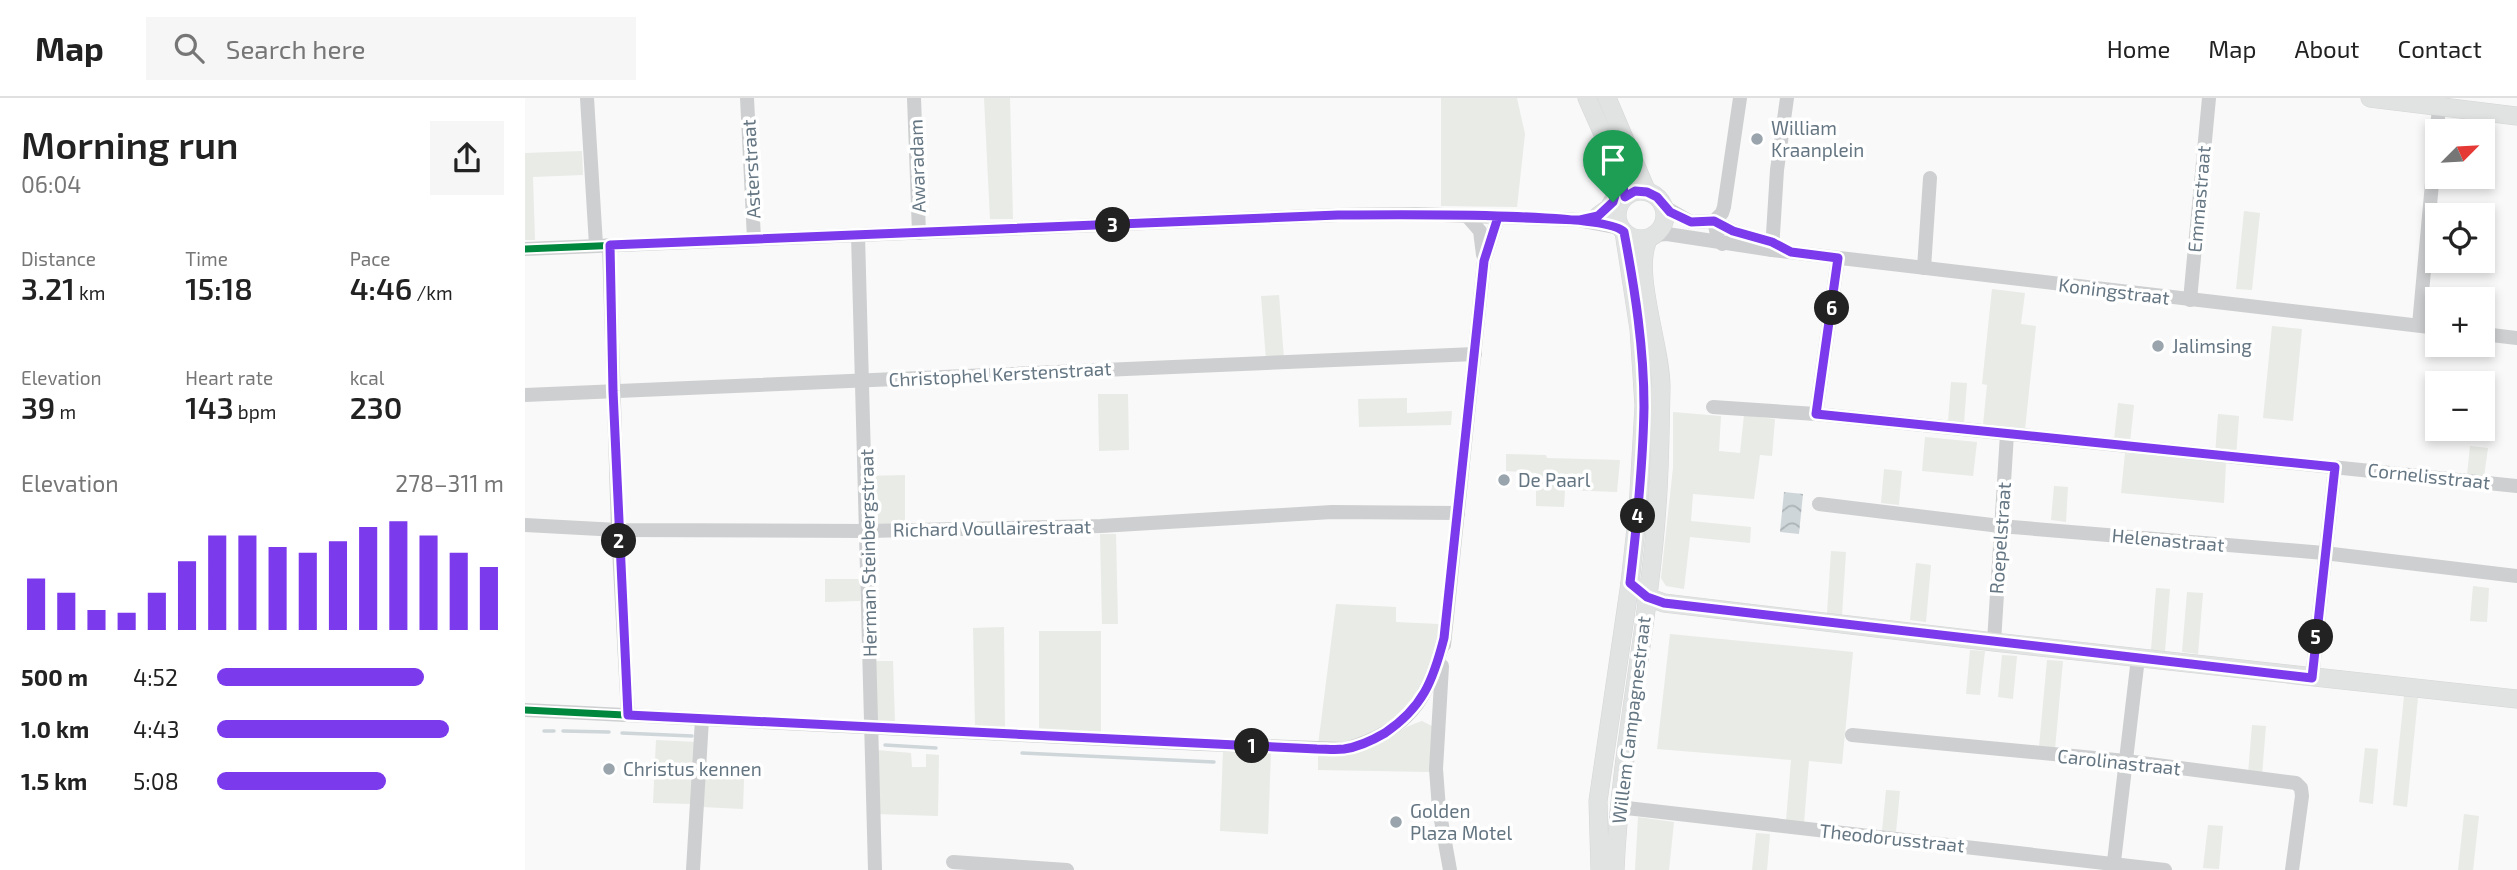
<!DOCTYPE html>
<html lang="en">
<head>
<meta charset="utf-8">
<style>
	:root { --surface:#fff; --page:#f6f6f6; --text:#222; --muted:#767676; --line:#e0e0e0; --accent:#7c3aed }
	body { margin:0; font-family:"Exo 2",sans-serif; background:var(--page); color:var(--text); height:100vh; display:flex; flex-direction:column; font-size:26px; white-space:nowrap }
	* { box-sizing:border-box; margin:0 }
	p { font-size:23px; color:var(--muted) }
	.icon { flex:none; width:38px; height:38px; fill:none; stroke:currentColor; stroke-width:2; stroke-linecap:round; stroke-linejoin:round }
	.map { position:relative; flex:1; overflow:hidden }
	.side { display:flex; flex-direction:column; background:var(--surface); width:525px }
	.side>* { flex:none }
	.needle { width:46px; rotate:66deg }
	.buttons { position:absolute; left:1900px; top:21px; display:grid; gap:14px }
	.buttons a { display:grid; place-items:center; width:70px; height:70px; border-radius:0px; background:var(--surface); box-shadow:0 4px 10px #0003; font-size:35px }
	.pin { position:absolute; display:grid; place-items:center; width:60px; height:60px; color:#fff; margin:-72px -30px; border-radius:50% 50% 50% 0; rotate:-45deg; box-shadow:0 0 7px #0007 }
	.pin .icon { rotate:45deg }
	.km { position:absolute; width:35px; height:35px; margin:-18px; border-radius:50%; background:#222; color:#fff; font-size:19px; line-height:35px; text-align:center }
	.round { display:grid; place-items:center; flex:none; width:74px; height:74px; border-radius:0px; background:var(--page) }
	.headline { display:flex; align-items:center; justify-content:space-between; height:119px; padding:0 21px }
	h1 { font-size:38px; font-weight:600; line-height:52px }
	.figures { display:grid; grid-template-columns:repeat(3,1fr); gap:10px; height:119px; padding:7px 21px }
	.figures div { display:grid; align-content:center }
	.figures b { font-size:30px; font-weight:600 }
	.figures small { font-size:19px; font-weight:400 }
	.figures p { font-size:19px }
	.chart { height:196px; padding:14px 21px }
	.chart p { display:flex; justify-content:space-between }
	.chart svg { width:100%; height:126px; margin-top:7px; stroke:var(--accent); stroke-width:6 }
	ul { padding:0 21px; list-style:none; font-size:23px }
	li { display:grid; grid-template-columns:112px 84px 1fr; align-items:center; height:52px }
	li i { height:18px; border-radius:9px; background:var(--accent) }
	header { display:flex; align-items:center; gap:42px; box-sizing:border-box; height:98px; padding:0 35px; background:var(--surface); border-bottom:2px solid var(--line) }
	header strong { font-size:33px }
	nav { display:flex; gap:38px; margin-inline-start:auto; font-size:24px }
	.search { width:490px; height:63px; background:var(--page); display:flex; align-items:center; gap:18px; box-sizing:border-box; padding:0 24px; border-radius:0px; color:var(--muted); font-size:26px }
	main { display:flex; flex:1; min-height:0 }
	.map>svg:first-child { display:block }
	.grass { fill:#e8ebe6 }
	.water { fill:url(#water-waves) }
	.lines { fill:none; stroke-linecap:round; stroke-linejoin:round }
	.stream { stroke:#ced6d9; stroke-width:3.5 }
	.major-casing { stroke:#d5d6d7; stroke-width:19 }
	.minor { stroke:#cecfd0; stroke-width:14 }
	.major { stroke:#e1e2e2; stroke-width:18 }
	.cycleway-casing { stroke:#fff; stroke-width:11 }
	.cycleway { stroke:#00873e; stroke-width:7 }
	.route-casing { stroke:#fff; stroke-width:14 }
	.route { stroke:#7c3aed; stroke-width:9 }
	.poi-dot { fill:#99a4ac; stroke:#fff; stroke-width:2.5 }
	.labels { text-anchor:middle; stroke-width:7; stroke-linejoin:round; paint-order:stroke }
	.poi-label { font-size:19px; fill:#657683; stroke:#fff; text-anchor:start }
	.street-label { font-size:19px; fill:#657683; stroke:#fff }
</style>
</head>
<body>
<header>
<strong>Map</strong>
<div class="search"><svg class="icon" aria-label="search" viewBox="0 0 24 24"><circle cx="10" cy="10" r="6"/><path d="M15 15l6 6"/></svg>Search here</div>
<nav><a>Home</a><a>Map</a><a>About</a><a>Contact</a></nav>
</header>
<main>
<section class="side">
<div class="headline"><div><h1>Morning run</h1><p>06:04</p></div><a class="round"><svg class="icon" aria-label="share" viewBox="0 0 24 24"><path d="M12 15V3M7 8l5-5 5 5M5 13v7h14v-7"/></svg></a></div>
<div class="figures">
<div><p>Distance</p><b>3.21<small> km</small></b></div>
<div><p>Time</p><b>15:18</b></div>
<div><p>Pace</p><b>4:46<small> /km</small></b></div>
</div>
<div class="figures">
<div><p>Elevation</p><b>39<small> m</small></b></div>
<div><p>Heart rate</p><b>143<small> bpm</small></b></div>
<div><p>kcal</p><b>230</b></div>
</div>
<div class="chart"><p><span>Elevation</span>278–311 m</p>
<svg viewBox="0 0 160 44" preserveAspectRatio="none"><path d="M5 44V26M15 44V31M25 44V37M35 44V38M45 44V31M55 44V20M65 44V11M75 44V11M85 44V15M95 44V17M105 44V13M115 44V8M125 44V6M135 44V11M145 44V17M155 44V22"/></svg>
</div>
<ul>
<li><b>500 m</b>4:52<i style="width:72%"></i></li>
<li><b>1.0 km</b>4:43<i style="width:81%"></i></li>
<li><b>1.5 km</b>5:08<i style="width:59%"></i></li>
</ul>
</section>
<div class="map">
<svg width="1992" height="772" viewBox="0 0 1992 772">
	<defs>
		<pattern id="water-waves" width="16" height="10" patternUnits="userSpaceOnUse" patternTransform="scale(1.75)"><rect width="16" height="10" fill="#ced6d9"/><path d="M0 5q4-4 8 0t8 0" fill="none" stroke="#abb2b5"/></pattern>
	</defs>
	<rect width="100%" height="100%" fill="#f9f9f9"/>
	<g class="grass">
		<polygon points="459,0 485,0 488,121 465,121"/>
		<polygon points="916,0 992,0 1000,36 992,109 916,108"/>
		<polygon points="57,53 58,77 8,79 10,142 0,142 0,55"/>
		<polygon points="1719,113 1735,115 1727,192 1711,191"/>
		<polygon points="1467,191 1500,195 1496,226 1511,228 1500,331 1458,327 1462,287 1457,286"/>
		<polygon points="754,197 759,261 741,262 736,198"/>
		<polygon points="1747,228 1777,231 1768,323 1738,320"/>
		<polygon points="1426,284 1442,285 1439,325 1423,324"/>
		<polygon points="573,296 603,296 604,352 574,353"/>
		<polygon points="882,300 882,315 927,313 926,327 834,329 833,301"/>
		<polygon points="1593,305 1609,307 1605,344 1589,342"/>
		<polygon points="1148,314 1196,318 1194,353 1215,355 1219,317 1250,321 1247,358 1235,357 1229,401 1168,396 1166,423 1226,429 1225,445 1165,439 1159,491 1141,488 1136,480 1148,370"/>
		<polygon points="1693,316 1714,318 1711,359 1690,357"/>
		<polygon points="1400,339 1452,344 1448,378 1397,373"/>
		<polygon points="1945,348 1963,350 1959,379 1942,377"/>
		<polygon points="1600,355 1701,365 1699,405 1596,395"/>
		<polygon points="981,356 1021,357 1022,360 1095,362 1092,394 1040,392 1039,409 1011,408 1011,375 981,373"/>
		<polygon points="1359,371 1377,373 1374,407 1356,405"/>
		<polygon points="380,377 380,430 347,427 343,378"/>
		<polygon points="1529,388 1543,389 1541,424 1526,422"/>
		<polygon points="575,436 591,436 593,526 577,526"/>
		<polygon points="1306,453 1321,454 1317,517 1302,516"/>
		<polygon points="1391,465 1406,467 1401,524 1385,522"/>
		<polygon points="300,481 335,481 335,503 300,504"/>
		<polygon points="1948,488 1964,490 1962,524 1945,523"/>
		<polygon points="1631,490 1645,491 1640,553 1626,552"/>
		<polygon points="1662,494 1678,495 1673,556 1657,554"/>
		<polygon points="811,506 871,509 871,524 914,526 912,555 897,593 862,629 819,645 793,647"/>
		<polygon points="479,529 480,630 450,629 448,530"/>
		<polygon points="514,533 576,533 576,637 514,634"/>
		<polygon points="1145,536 1328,554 1317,666 1284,663 1279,725 1261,723 1266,662 1132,651"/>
		<polygon points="1445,552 1460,553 1455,597 1441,596"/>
		<polygon points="1477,557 1492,558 1488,601 1473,599"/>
		<polygon points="1522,562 1538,563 1530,651 1514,649"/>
		<polygon points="348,563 368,563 370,625 352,624"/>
		<polygon points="1879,598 1893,600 1882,709 1868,707"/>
		<path d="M897 623 907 628 906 674 793 672V658C808 658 823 659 838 653 859 645 876 629 897 623Z"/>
		<polygon points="1727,627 1741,628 1737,677 1723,676"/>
		<polygon points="131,642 172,644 168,706 128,705"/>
		<polygon points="1840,650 1853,651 1848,706 1834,704"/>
		<polygon points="352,652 386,655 387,669 401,669 401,656 414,657 413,718 352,716"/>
		<polygon points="698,652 746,654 743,736 695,733"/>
		<polygon points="178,679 219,681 218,711 177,709"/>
		<polygon points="1361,692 1375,693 1371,734 1357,733"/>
		<polygon points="1939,716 1954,718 1948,772 1933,772"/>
		<polygon points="1113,719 1149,724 1144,772 1110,772"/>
		<polygon points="1683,727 1698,728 1694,771 1678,770"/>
		<polygon points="1231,735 1245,736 1242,772 1227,772"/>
	</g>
	<polygon class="water" points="1259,394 1278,396 1274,436 1255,434"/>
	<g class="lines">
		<g class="stream">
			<polyline points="19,633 29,633"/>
			<polyline points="38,633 84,634"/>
			<polyline points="97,635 167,638"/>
			<polyline points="360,647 411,650"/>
			<polyline points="497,655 689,664"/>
		</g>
		<defs>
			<g id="major">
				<polyline points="1062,0 1096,77 1100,99"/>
				<polyline points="1082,0 1122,94"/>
				<polyline points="1845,0 1992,18"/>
				<circle cx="1116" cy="117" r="24"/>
				<polyline points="1073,118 1084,110 1093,95"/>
				<polyline points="1105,485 1122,499 1139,505 1469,544 1992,601"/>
				<polyline points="1075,772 1073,703 1105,485 1113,412 1119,308 1114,231 1099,134"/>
				<path d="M1090 772C1095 650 1124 530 1132 408 1135 369 1135 330 1136 291 1137 250 1106 173 1124 140"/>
			</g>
		</defs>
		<use href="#major" class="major-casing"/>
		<g class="minor">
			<polyline points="62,0 71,147"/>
			<polyline points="222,0 229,141"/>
			<polyline points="389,0 394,135"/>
			<polyline points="1138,108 1166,124 1189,123 1208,133 1252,147"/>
			<polyline points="942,118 955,133 958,157"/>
			<polyline points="333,137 350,772"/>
			<polyline points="1130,137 1142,136 1247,152 1913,230"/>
			<polyline points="1197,146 1193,141 1189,123 1197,115 1199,109 1215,0"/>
			<polyline points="84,147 93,432 103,617"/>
			<polyline points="0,151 813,117 891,116 1054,122 1096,130"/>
			<polyline points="1247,152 1252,72 1262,0"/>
			<polyline points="1399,170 1405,80"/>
			<polyline points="1665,202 1684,0"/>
			<polyline points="1894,227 1914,9"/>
			<polyline points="1958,236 1992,240"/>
			<polyline points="0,297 950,256"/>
			<polyline points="1188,309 1291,316 1992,388"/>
			<polyline points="1291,316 1313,160"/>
			<polyline points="1294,406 1475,428 1799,455 1992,478"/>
			<polyline points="0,427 93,432 342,433 576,428 807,414 933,415"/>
			<polyline points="1469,544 1482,336"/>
			<polyline points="919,547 959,163 973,119"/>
			<polyline points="917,568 911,671 914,711 925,772"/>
			<polyline points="1787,580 1810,369"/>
			<path d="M0 612 677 646 820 651C883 633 904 602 919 540"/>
			<polyline points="1327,637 1601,663 1771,685 1776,690 1777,698 1767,772"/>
			<polyline points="1093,709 1640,772"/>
			<polyline points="428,764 542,772"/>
			<polyline points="168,772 177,621"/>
			<polyline points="1588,772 1613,560"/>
		</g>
		<use href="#major" class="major"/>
		<defs>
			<g id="cycleway">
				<polyline points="0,151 813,117 891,116 1054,122 1096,130"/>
				<path d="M0 612 677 646 820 651C883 633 904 602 919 540"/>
			</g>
		</defs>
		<use href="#cycleway" class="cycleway-casing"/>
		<use href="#cycleway" class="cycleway"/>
	</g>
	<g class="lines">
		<defs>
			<path id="route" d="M1088 104 1073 118 1055 122 973 119 959 163 919 540C908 583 898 609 860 635 848 642 833 649 819 651 810 652 801 651 792 651L103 617 88 293 85 147 813 117C852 117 1081 113 1099 134 1110 192 1119 250 1119 309 1118 368 1112 426 1105 485L1122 499 1139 505 1787 580 1810 369 1291 316 1313 160 1266 154 1247 144 1208 133 1189 123 1166 124 1145 114 1132 99 1122 94 1110 93 1100 99 1096 78 1088 104"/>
		</defs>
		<use href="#route" class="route-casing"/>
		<use href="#route" class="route"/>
	</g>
	<g class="poi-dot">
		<circle cx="1232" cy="41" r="7"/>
		<circle cx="1633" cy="248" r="7"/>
		<circle cx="979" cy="382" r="7"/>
		<circle cx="84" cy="671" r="7"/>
		<circle cx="871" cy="724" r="7"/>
	</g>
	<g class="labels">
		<g class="poi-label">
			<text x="1246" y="37">William<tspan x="1246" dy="22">Kraanplein</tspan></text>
			<text x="1647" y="255">Jalimsing</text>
			<text x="993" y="389">De Paarl</text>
			<text x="98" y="678">Christus kennen</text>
			<text x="885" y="720">Golden<tspan x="885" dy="22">Plaza Motel</tspan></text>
		</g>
		<g class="street-label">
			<text transform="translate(392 68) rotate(-92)" y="7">Awaradam</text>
			<text transform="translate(226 71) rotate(-93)" y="7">Asterstraat</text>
			<text transform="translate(1674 101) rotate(-85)" y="7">Emmastraat</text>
			<text transform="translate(1589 193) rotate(7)" y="7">Koningstraat</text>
			<text transform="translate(475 276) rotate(-3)" y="7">Christophel Kerstenstraat</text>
			<text transform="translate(1904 378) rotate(6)" y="7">Cornelisstraat</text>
			<text transform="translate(467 430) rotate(-1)" y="7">Richard Voullairestraat</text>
			<text transform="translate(1475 440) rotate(-86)" y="7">Roepelstraat</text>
			<text transform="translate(1643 442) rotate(5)" y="7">Helenastraat</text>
			<text transform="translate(343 455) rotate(-91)" y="7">Herman Steinbergstraat</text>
			<text transform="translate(1106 622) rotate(-83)" y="7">Willem Campagnestraat</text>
			<text transform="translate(1594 664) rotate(6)" y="7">Carolinastraat</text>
			<text transform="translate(1367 740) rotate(6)" y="7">Theodorusstraat</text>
		</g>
	</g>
</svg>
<div class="buttons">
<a><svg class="needle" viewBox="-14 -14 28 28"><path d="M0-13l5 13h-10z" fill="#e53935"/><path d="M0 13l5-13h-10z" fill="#767676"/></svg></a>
<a><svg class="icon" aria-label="locate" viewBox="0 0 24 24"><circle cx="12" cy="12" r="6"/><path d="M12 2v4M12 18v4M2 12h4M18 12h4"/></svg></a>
<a>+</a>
<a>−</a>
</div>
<div class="pin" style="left:1088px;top:104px;background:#1e9e55"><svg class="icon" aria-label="arrive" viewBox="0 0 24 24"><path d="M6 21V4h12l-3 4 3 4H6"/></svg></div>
<b class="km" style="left:727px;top:648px">1</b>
<b class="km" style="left:94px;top:443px">2</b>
<b class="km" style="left:588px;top:127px">3</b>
<b class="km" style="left:1113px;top:418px">4</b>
<b class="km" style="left:1791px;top:539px">5</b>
<b class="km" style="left:1307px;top:210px">6</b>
</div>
</main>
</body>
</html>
